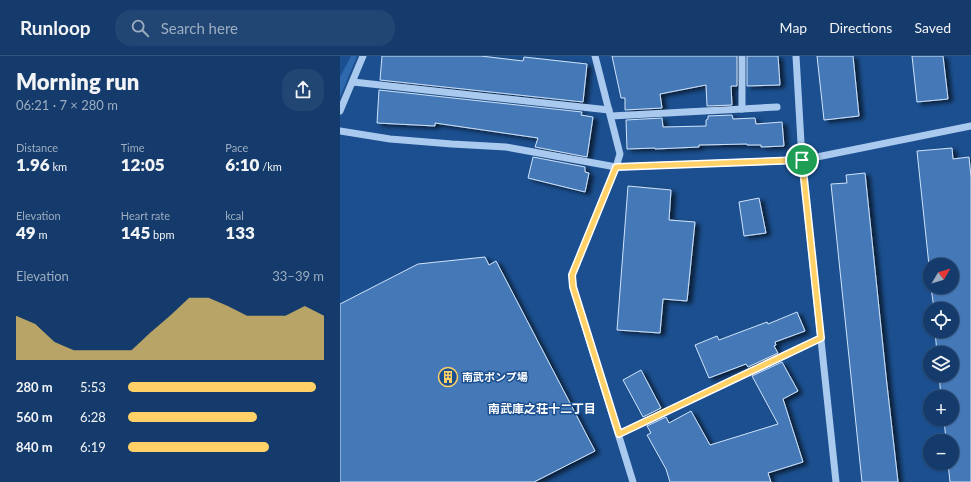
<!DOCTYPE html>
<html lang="en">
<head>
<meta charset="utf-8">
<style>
	:root { --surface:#143b6b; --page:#214673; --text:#f1f3f6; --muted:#9dadc1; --line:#33557e; --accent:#ffd166 }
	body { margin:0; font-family:Lato,"Noto Sans JP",sans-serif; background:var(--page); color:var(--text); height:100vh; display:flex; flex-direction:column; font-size:15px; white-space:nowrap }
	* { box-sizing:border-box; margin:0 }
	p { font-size:13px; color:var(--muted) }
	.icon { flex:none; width:22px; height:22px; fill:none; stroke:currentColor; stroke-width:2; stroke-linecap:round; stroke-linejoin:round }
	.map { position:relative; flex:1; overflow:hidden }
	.panel { display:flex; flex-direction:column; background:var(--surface); width:340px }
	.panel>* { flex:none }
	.needle { width:26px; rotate:52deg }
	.buttons { position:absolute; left:583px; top:202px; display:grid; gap:8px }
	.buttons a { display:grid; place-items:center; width:36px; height:36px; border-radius:50%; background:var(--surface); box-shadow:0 1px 3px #0004,0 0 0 1px var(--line); font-size:20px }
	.pin { position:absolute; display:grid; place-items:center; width:34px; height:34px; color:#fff; margin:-17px; border:2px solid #fff; border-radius:50%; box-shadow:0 1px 4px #0007 }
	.round { display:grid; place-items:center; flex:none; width:42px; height:42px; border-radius:16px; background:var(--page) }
	.summary { display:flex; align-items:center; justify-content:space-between; height:68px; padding:0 16px }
	h1 { font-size:22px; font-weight:800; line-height:30px }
	.metrics { display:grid; grid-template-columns:repeat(3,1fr); gap:6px; height:68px; padding:4px 16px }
	.metrics div { display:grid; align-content:center }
	.metrics b { font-size:17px; font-weight:800 }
	.metrics small { font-size:11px; font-weight:400 }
	.metrics p { font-size:11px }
	.chart { height:112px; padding:8px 16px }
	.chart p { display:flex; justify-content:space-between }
	.chart svg { width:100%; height:72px; margin-top:4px; fill:var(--accent); opacity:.7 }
	ul { padding:0 16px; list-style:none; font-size:13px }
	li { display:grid; grid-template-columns:64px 48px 1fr; align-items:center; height:30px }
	li i { height:10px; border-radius:5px; background:var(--accent) }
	header { display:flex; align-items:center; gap:24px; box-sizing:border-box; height:56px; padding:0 20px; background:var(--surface); border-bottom:1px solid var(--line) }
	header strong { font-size:19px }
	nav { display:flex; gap:22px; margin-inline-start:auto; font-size:14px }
	.search { width:280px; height:36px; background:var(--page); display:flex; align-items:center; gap:10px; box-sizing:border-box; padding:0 14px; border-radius:16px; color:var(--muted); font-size:15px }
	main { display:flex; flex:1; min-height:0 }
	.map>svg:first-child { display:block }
	.green { fill:#2e69ad }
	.building { fill:#4478b7; stroke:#cfe3fa; filter:url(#shadow) }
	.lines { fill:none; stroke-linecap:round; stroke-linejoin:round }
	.minor { stroke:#a9c9ee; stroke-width:7 }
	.route-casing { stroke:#fff; stroke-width:8 }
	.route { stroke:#ffd166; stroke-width:5 }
	.labels { text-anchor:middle; stroke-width:3; stroke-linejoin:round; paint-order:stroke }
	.poi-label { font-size:11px; font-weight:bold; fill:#fff; stroke:#1b4f8f; text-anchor:start }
	.neighbourhood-label { font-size:12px; font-weight:bold; fill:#fff; stroke:#1b4f8f }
</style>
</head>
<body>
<header>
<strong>Runloop</strong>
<div class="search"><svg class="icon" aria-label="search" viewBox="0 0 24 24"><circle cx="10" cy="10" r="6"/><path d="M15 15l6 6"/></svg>Search here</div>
<nav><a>Map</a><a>Directions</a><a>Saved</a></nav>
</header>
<main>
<section class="panel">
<div class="summary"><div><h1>Morning run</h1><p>06:21 · 7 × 280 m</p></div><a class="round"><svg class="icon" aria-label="share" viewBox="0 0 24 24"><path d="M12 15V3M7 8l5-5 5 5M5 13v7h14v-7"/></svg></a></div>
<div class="metrics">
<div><p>Distance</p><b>1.96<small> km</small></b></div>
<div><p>Time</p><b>12:05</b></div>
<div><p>Pace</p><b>6:10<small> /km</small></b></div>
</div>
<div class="metrics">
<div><p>Elevation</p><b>49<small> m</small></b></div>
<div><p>Heart rate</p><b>145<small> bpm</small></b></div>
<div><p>kcal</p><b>133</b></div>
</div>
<div class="chart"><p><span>Elevation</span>33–39 m</p>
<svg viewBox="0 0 160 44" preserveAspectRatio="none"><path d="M0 44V17L10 22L20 33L30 38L40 38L50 38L60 38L70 27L80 17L90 6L100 6L110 11L120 17L130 17L140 17L150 11L160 17V44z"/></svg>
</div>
<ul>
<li><b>280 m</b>5:53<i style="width:96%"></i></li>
<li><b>560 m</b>6:28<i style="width:66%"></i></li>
<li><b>840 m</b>6:19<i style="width:72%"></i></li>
</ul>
</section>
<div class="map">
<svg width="631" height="426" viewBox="0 0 631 426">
	<defs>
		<filter id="shadow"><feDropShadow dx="4.5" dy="2.5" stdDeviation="2" flood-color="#0009"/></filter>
	</defs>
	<rect width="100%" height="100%" fill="#1b4f8f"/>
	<polygon class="green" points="11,0 17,0 0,41 0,21"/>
	<g class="building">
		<polygon points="42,0 141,0 183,5 184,1 247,8 243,46 40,24"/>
		<polygon points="272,0 397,0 397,30 391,30 392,49 367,50 366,29 320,38 322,52 285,54 285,42 281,42"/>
		<polygon points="407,0 438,0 440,29 407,30"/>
		<polygon points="477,0 513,0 519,60 484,64"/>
		<polygon points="572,0 603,0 608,43 577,46"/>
		<polygon points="39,34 242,56 241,59 253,61 247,101 195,91 198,82 95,67 95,70 37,67"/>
		<polygon points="392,59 393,63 415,62 416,68 442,66 444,90 421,91 421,89 407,89 407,88 359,89 359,91 315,93 315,92 287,93 286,64 322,62 323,71 366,70 366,64 368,63 368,60"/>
		<polygon points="612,92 613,103 629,101 631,121 631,426 610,426 608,407 612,407 612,385 606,385 604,363 612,363 612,341 601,341 599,319 612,319 612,297 597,297 595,275 612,275 612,253 594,253 591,231 612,231 612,209 590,209 590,219 577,95"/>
		<polygon points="193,101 245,111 245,116 249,117 245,136 188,122"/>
		<polygon points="525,117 546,320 558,426 522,426 491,128 507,127 506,119"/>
		<polygon points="288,130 331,134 329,164 355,166 347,245 323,243 320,277 277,274"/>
		<polygon points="419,142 426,177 404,180 399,146"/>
		<polygon points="145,201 149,209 156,205 255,395 194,426 0,426 0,248 78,208"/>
		<polygon points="457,256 465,275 435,286 436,289 434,290 438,297 408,311 406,308 369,322 355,289 377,280 379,284 427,266 428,268"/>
		<polygon points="442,306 458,335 443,343 463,406 428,417 431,426 330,426 326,413 307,379 311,377 307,370 326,361 329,367 351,355 370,389 438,368 412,320"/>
		<polygon points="301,314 321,352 303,361 283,324"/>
	</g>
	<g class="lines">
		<g class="minor">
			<polyline points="255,0 280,98 276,111 232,219 233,231 293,426"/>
			<polyline points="456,0 462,104 496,426"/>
			<polyline points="13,26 269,54"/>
			<polyline points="402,53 437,51"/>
			<polyline points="0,55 23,0"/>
			<polyline points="271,60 402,53 402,0"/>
			<polyline points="0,75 50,83 112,88 166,91 276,111 462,104 631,70"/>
			<polyline points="279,378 481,282"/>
		</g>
	</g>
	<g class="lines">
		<defs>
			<polygon id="route" points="462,104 481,282 279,378 233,231 232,219 276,111"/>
		</defs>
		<use href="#route" class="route-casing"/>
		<use href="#route" class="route"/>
	</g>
	<defs>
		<symbol id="building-ring" viewBox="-11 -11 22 22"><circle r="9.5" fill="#1b4f8f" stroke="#ffd166" stroke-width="1.5"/><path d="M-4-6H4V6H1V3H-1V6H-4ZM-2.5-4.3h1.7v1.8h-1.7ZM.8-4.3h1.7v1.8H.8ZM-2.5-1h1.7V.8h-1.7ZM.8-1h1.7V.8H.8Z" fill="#ffd166"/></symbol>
	</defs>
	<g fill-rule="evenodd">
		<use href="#building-ring" x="97" y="310" width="22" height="22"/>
	</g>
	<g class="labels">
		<g class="poi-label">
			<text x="122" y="325">南武ポンプ場</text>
		</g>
		<g class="neighbourhood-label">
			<text x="202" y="357">南武庫之荘十二丁目</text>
		</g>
	</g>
</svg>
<div class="buttons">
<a><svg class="needle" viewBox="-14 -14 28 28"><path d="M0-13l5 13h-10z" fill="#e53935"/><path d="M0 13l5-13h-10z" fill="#9dadc1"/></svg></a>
<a><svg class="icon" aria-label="locate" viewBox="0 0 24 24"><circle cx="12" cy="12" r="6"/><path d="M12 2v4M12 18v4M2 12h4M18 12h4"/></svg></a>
<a><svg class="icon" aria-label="layers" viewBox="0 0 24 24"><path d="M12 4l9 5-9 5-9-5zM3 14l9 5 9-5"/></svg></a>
<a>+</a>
<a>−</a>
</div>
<div class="pin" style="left:462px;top:104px;background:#1e9e55"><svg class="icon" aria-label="arrive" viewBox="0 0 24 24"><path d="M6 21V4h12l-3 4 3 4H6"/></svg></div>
</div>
</main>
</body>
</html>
